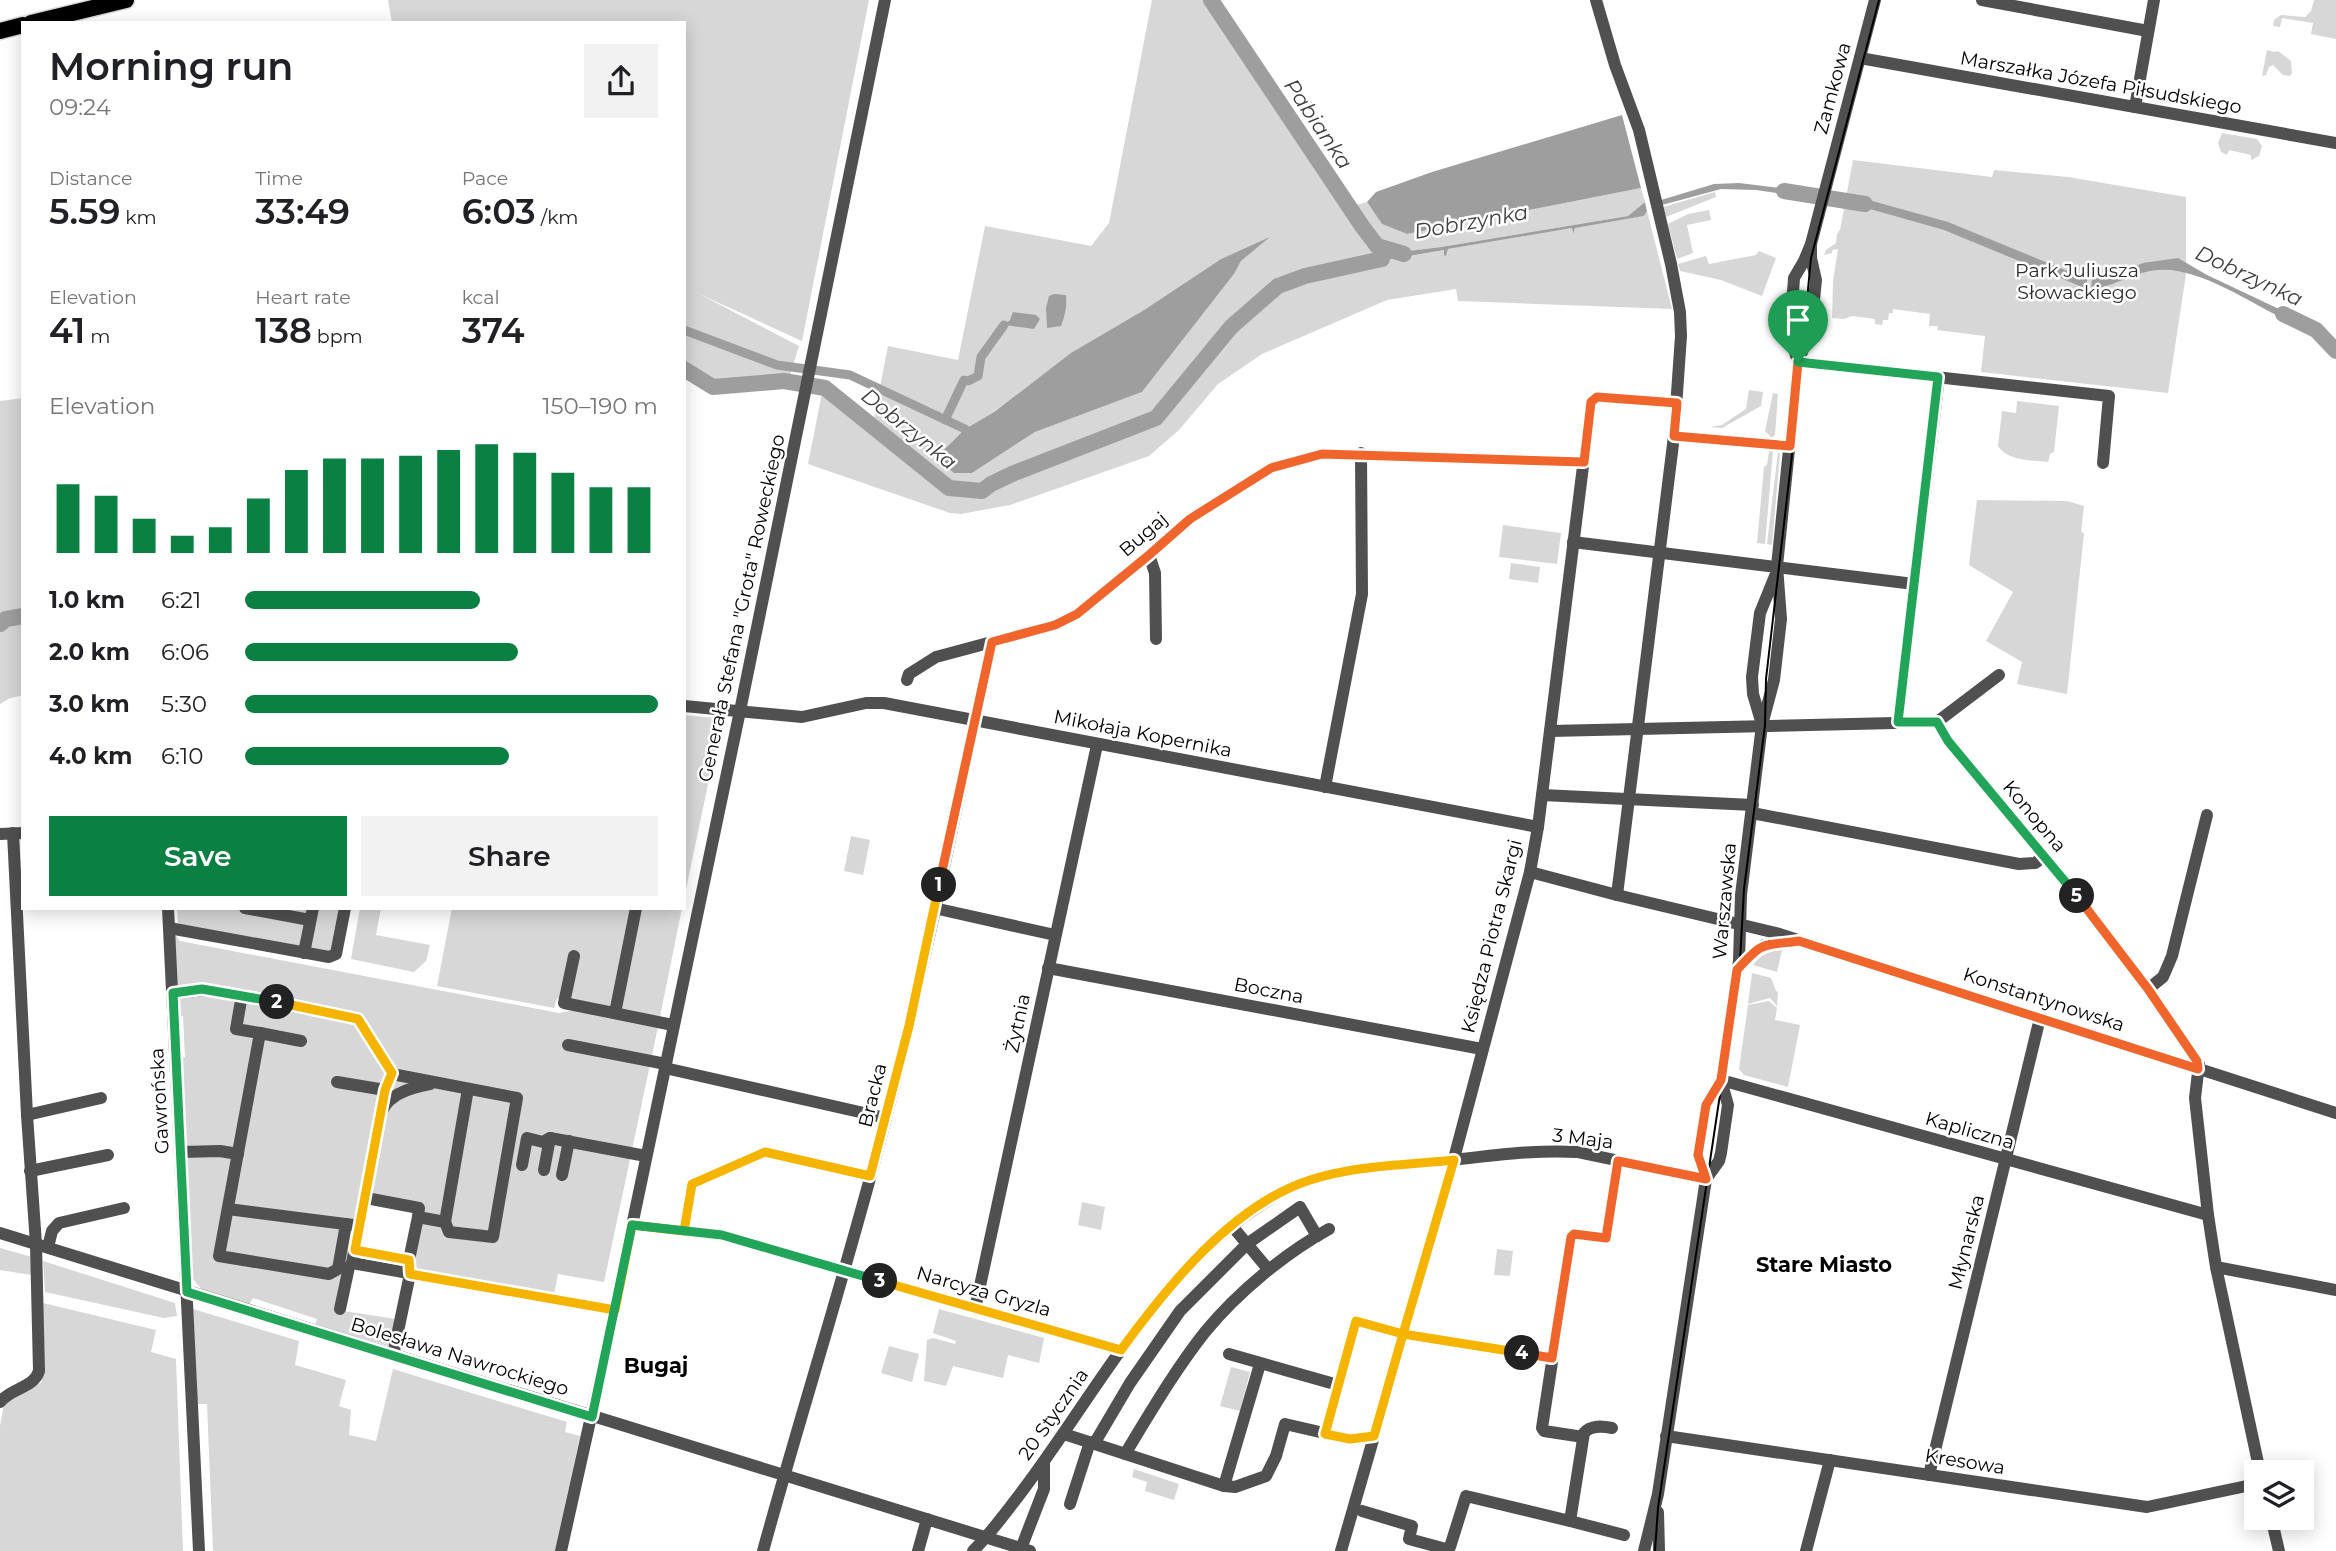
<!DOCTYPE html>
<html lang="en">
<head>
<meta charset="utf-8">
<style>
	:root { --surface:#fff; --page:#f2f2f2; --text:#202124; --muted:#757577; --accent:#0b8043 }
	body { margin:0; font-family:Montserrat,sans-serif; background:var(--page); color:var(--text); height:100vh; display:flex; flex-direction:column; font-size:26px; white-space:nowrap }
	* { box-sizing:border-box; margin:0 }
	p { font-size:23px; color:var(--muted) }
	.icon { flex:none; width:38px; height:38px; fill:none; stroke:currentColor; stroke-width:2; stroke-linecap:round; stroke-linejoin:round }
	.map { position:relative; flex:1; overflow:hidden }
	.sheet { position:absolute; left:21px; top:21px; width:665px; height:889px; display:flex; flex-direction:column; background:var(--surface); border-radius:0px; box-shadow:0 4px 18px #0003 }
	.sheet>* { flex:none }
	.tools { position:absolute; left:2244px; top:1460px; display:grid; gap:14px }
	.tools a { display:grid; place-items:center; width:70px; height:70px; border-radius:0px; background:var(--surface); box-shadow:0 4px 18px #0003; font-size:35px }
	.pin { position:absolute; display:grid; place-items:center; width:60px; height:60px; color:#fff; margin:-72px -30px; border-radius:50% 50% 50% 0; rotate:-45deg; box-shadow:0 0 7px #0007 }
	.pin .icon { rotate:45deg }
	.km { position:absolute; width:35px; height:35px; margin:-18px; border-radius:50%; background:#222; color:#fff; font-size:19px; line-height:35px; text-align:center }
	.round { display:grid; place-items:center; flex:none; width:74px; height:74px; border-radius:0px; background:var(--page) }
	.head { display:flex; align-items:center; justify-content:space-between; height:119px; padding:0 28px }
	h1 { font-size:38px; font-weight:600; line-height:52px }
	.figures { display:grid; grid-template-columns:repeat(3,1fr); gap:10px; height:119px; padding:7px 28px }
	.figures div { display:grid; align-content:center }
	.figures b { font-size:35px; font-weight:600 }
	.figures small { font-size:19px; font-weight:400 }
	.figures p { font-size:19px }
	.chart { height:196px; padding:14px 28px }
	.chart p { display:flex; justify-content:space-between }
	.chart svg { width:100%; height:126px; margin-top:7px; stroke:var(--accent); stroke-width:6 }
	.cta { display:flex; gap:14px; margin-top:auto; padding:14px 28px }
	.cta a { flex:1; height:80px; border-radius:0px; background:var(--accent); color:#fff; font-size:28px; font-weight:600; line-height:80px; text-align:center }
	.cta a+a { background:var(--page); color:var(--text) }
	ul { padding:0 28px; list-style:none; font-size:23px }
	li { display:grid; grid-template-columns:112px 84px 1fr; align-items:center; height:52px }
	li i { height:18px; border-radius:9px; background:var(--accent) }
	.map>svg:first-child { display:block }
	.green { fill:#d7d7d7; fill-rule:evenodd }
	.water { fill:#9e9e9e }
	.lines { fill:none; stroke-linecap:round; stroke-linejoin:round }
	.canal { stroke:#9e9e9e; stroke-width:9 }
	.river { stroke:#9e9e9e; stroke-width:16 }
	.major-casing { stroke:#dbdbdb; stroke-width:19 }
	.minor { stroke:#505050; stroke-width:12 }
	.major { stroke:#000; stroke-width:16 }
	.tram { stroke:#000; stroke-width:2 }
	.split-1-casing { stroke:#fff; stroke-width:14 }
	.split-2-casing { stroke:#fff; stroke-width:14 }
	.split-3-casing { stroke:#fff; stroke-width:14 }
	.split-4-casing { stroke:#fff; stroke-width:14 }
	.split-5-casing { stroke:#fff; stroke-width:14 }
	.split-6-casing { stroke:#fff; stroke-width:14 }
	.split-1 { stroke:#f0652b; stroke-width:9 }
	.split-2 { stroke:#f5b400; stroke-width:9 }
	.split-3 { stroke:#22a559; stroke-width:9 }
	.split-4 { stroke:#f5b400; stroke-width:9 }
	.split-5 { stroke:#f0652b; stroke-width:9 }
	.split-6 { stroke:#22a559; stroke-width:9 }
	.labels { text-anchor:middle; stroke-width:5; stroke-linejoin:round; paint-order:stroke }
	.street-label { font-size:19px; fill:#000; stroke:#fff }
	.park-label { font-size:19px; fill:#2e2e2e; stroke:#fff }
	.water-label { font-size:21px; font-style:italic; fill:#3f3f3f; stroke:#fff }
	.neighbourhood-label { font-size:21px; font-weight:bold; fill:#000; stroke:#fff }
</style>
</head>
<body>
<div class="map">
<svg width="2336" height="1551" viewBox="0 0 2336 1551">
	<rect width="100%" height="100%" fill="#fff"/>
	<g class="green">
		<polygon points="388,0 869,0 802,341 684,287 684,23 392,23"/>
		<path d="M1152 0H1211L1349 207 1367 202 1382 224 1407 234 1641 188 1645 202 1628 216 1441 247 1409 251 1395 249 1399 255 1363 261 1327 271 1444 250 1447 254 1448 249 1572 228V234L1574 228 1644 216 1647 211 1672 309 1458 301 1456 289 1387 300 1262 354 1218 384 1179 430 1149 456 1010 505 961 514 950 513 808 464 822 393 912 460 872 428 888 346 958 360 985 226 1091 246 1109 223ZM1266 240 1241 261 1234 274 1142 392 1035 432 972 473 965 429 992 413 1075 351 1144 310 1221 259Z"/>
		<polygon points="2314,0 2336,0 2336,39 2311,34 2313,23 2282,18 2280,27 2273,26 2274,20 2281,15 2305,17 2311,11"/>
		<polygon points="2267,50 2274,52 2278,51 2291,61 2292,73 2290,76 2283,75 2273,65 2269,67 2266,75 2262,76"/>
		<polygon points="2222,133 2257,139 2262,146 2259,156 2251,160 2251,155 2229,150 2227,155 2221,152 2218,143"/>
		<polygon points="1853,160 1992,177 1994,170 2068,177 2186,197 2186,274 2168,393 1981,372 1985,336 1937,330 1938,326 1929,326 1930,314 1893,309 1893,313 1889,313 1888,320 1883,320 1882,325 1875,324 1875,319 1852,316 1844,319 1832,318 1833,281 1838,249 1832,250 1832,253 1824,255 1826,250 1836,243 1837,234 1840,230"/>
		<polygon points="1715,192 1716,197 1666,217 1663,207"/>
		<polygon points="1709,210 1711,220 1687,225 1693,253 1677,259 1668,224 1688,214"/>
		<polygon points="1759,251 1776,258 1762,296 1721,280 1680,271 1678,264 1706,256 1709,264 1756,255"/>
		<polygon points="686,287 799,346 790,376 713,381 684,364"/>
		<polygon points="1749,390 1763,392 1761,406 1722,428 1710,427 1722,425 1746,409"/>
		<polygon points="1773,393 1778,394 1775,435 1769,440 1770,436 1765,431"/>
		<polygon points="23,398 23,695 8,699 0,704 0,401"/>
		<path d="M2017 401 2059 406 2054 452 2050 454 2048 462C2032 460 2007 461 1998 446L2002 411 2016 413Z"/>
		<polygon points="1769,451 1773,451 1765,544 1757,543 1764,467 1767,465"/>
		<polygon points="1778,452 1780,454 1772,545 1767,544"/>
		<polygon points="1977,500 2067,501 2084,506 2081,532 2084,533 2067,694 2017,684 2022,662 1986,641 2013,592 1969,565"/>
		<polygon points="1503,525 1561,533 1557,564 1499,557"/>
		<polygon points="1511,563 1540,567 1538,583 1509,579"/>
		<polygon points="684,715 716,718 721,722 684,899"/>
		<polygon points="851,836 870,840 863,875 844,871"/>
		<polygon points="177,908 342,908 333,952 178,925"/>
		<polygon points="360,908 381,908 376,935 430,945 426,961 414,972 351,959"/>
		<polygon points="452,908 682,908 660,1017 557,998 554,1008 437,986"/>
		<polygon points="173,931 180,941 559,1013 576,1010 658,1027 604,1282 558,1274 554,1295 416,1269 414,1258 422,1206 364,1195 337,1310 396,1319 392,1344 389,1346 315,1325 317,1319 253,1298 249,1305 203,1291 193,1279 179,1058 185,1057 183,1016 178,1015"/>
		<path d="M1782 950 1777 972 1753 965C1761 954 1770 951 1782 950Z"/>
		<polygon points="1752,973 1771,978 1776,991 1778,992 1777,1006 1770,998 1748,1004"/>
		<polygon points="1769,1001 1777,1008 1775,1020 1800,1025 1788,1087 1744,1075 1739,1069 1748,1005"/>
		<polygon points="1082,1202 1105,1207 1101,1230 1078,1225"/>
		<polygon points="0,1248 32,1257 32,1275 0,1270"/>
		<polygon points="1497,1249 1513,1251 1510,1276 1494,1275"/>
		<polygon points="43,1261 175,1303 177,1316 164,1318 45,1292"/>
		<polygon points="43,1303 156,1330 151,1352 176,1359 183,1551 0,1551 0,1426 4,1404 42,1382"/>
		<polygon points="193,1309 299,1341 295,1365 346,1380 339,1406 351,1410 349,1435 376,1441 393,1369 567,1422 565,1432 580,1436 555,1551 213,1551 207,1404 197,1404"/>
		<polygon points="939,1309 1044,1338 1039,1363 1008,1355 1003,1378 953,1366 946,1386 924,1381 927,1340 933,1338 955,1344 956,1341 933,1333"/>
		<polygon points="889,1346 919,1354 912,1382 881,1373"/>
		<polygon points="1231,1367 1250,1372 1240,1411 1220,1406"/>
		<polygon points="1134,1469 1179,1484 1174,1500 1145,1491 1147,1482 1132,1477"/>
	</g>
	<g class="water">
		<polygon points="1622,115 1641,188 1407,234 1382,224 1367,202 1376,192 1432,172"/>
		<polygon points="1739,183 1805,191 1805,197 1756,190 1721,189 1662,205 1661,200 1714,184"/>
		<polygon points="1847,194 1948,222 2087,279 2087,289 1944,230 1863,207 1844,206"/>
		<polygon points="1645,202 1647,211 1644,216 1575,228 1573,234 1572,228 1448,249 1446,256 1444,255 1444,250 1363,264 1363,261 1397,255 1394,253 1395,249 1409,251 1441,247 1628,216"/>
		<polygon points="1270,237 1241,261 1234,274 1142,392 1035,432 972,473 954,473 936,458 965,429 994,412 1071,353 1144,310 1221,259"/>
		<path d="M2178 258 2207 275 2300 319 2299 326C2258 309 2203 267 2159 270 2135 271 2115 287 2091 289L2092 279 2113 276 2143 263Z"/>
		<path d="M1054 294 1066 295C1067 307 1065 315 1061 326L1047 328 1046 308 1049 296Z"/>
		<polygon points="1013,312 1036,315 1040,319 1034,329 1004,325 1010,320"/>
	</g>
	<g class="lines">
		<g class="canal">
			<polyline points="684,330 777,365 850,375 965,429"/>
			<polyline points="945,420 964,380 968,381 978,376 981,357 1004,325"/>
		</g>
		<g class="river">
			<polyline points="1211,0 1362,226 1377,246 1404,254"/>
			<polyline points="1784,191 1865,204"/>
			<polyline points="2283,314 2316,330 2336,351"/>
			<polyline points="684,369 713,387 784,381 825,388 949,488 982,491 991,484 1012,474 1156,418 1231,327 1278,286 1305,276 1382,259"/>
			<polyline points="0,624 6,619 23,616"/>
		</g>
		<defs>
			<g id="major">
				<polyline points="31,23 126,0"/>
				<polyline points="0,31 23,25"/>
			</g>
		</defs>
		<use href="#major" class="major-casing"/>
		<g class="minor">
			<polyline points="1596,0 1615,65 1639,130 1671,264 1680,312 1681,336 1674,436 1617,895"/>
			<polyline points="1982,0 2148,31"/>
			<polyline points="1860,58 2336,143"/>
			<polyline points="2135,107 2154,0"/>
			<polyline points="1798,362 2109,396 2103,463"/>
			<polyline points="1798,362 1790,335 1794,278 1804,261 1811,244 1875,0"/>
			<polyline points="1674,436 1790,446"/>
			<polyline points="1573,542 1914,584"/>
			<polyline points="1149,555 1155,573 1156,639"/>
			<polyline points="907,680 909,674 936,657 1055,625 1077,614 1149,555 1190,519 1271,468 1322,454 1584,462"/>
			<polyline points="684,706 802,717 866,703 884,703 1538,827"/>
			<polyline points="1761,721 1753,694 1752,677 1760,613 1775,576"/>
			<polyline points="1898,721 1939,377"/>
			<polyline points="1937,722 1999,675"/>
			<polyline points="1550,731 1937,722 1948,741 2088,910 2148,989 2197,1061 2199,1064 2195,1098 2208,1215 2216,1267 2260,1472"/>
			<polyline points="1325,787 1362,594 1361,453"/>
			<polyline points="1542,795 1753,805"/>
			<polyline points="1752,813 2019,864 2035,863 2045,856"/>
			<polyline points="0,834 23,833"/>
			<polyline points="1530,872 1617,895 1776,933 2336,1113"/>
			<polyline points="168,908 199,1551"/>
			<polyline points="245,908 310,920"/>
			<polyline points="934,908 1055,935"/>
			<polyline points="169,928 329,957 336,954 345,908"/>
			<polyline points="304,953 313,908"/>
			<polyline points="574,956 564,1003 673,1025"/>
			<polyline points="1048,968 1482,1049"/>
			<polyline points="1737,970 1748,957 1764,945 1792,942"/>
			<polyline points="2148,989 2163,977 2172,956 2207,815"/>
			<polyline points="173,994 202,990 217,991 358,1019 392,1074 385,1090 352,1263 349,1267 340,1309"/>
			<polyline points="242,995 236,1029 260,1033 219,1256 329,1274 338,1269 346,1224"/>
			<polyline points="615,1013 636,908"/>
			<polyline points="260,1033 301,1041"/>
			<polyline points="568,1045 666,1064"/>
			<polyline points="665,1068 886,1118"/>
			<polyline points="1721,1080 2208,1215"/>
			<polyline points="337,1082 385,1090"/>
			<path d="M383 1109C391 1093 413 1087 430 1084"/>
			<polyline points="27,1115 101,1098"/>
			<polyline points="181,1152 220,1151 238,1154"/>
			<polyline points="522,1165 527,1138 543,1142 550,1138 646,1156"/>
			<polyline points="544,1170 550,1138"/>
			<polyline points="30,1171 108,1155"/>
			<polyline points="562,1175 569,1141"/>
			<polyline points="1706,1179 1698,1155 1706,1105 1721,1080 1739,961 1741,895 1762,725 1774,680 1781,619 1777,566 1798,362 1811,329 1816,280 1811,258 1811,244"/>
			<polyline points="366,1198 419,1208 418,1217 445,1222 449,1232 493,1237 517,1098 392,1074"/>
			<polyline points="228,1209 353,1225"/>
			<polyline points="445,1222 468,1089"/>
			<polyline points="632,1225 722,1235 1121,1350"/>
			<polyline points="1232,1226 1268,1269"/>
			<polyline points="684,1231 692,1184 765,1152 871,1176"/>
			<polyline points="0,1233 1030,1551"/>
			<polyline points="48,1247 52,1231 59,1223 124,1208"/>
			<polyline points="355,1250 409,1260"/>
			<polyline points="352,1263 615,1310"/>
			<polyline points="2216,1267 2336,1290"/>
			<polyline points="975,1309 1097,745"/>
			<polyline points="1229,1354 1338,1385"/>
			<polyline points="393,1355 410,1274 409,1260 418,1217"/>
			<path d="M0 1402C11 1388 34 1388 39 1371L36 1244 27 1115 13 833"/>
			<path d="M1612 1428C1602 1426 1591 1425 1584 1433L1570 1521 1624 1535"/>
			<polyline points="1064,1434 1224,1486 1235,1487 1266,1476 1276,1456 1285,1424 1350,1439 1374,1436"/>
			<polyline points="1325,1434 1356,1321 1412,1336 1552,1358"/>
			<polyline points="1666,1436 2147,1507 2256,1484"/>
			<polyline points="1583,1437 1544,1431 1542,1428 1571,1237 1574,1234 1606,1238 1618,1161"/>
			<polyline points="1094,1444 1130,1383 1180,1311 1247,1244 1300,1207 1317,1236"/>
			<path d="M1125 1454C1150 1413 1175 1370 1205 1332 1238 1292 1284 1254 1329 1229"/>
			<polyline points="1929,1475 2040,1018"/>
			<polyline points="1224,1486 1260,1364"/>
			<polyline points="1070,1504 1090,1442"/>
			<polyline points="1362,1511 1412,1526 1409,1539 1446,1549 1450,1547 1466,1496 1570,1521"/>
			<polyline points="1658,1512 1659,1551"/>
			<polyline points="2271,1517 2279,1551"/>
			<polyline points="561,1551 607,1345 740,711 885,0"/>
			<path d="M763 1551C803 1406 849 1263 886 1118 927 961 957 800 992 642"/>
			<polyline points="918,1551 927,1519"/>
			<path d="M973 1551C992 1532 1007 1511 1023 1490 1094 1396 1149 1287 1245 1216 1265 1202 1287 1187 1310 1180 1348 1167 1390 1166 1430 1162 1479 1158 1528 1149 1577 1152L1706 1179"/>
			<polyline points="1020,1551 1044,1489 1044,1462"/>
			<polyline points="1341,1551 1452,1166 1530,872 1538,827 1591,402 1597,397 1677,403"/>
			<polyline points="1644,1551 1658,1494 1706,1179 1719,1161 1721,1153 1728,1105 1721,1080"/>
			<polyline points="1806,1551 1830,1460"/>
		</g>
		<use href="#major" class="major"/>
		<polyline class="tram" points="1655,1551 1658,1508 1740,961 1744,889 1765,725 1766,679 1793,446 1811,258 1879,0"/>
	</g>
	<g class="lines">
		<defs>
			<polyline id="split-1" points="939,885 992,642 1055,625 1077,614 1149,555 1190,519 1271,468 1322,454 1584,462 1591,402 1597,397 1677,403 1674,436 1790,446 1798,362"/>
			<polyline id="split-2" points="277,1002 358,1019 392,1073 385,1090 355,1250 409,1260 410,1274 615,1310 632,1225 684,1231 692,1184 765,1152 870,1176 909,1026 939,885"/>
			<polyline id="split-3" points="277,1002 202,989 173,993 187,1292 592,1417 632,1225 722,1235 880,1281"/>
			<path id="split-4" d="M880 1281 1121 1350C1167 1287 1232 1205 1310 1180 1356 1165 1406 1165 1454 1160L1403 1334 1356 1321 1325 1434 1350 1439 1374 1436 1403 1334 1522 1353"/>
			<path id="split-5" d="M1522 1353 1552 1358 1571 1237 1574 1234 1606 1238 1618 1161 1706 1179 1698 1155 1706 1105 1721 1080 1737 970C1764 940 1762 946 1799 941L2198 1069 2197 1061 2148 989 2077 896"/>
			<polyline id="split-6" points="1798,362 1938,377 1898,722 1937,722 1948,741 2077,896"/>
		</defs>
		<use href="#split-1" class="split-1-casing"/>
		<use href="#split-2" class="split-2-casing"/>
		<use href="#split-3" class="split-3-casing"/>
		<use href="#split-4" class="split-4-casing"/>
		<use href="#split-5" class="split-5-casing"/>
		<use href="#split-6" class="split-6-casing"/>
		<use href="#split-1" class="split-1"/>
		<use href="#split-2" class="split-2"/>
		<use href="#split-3" class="split-3"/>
		<use href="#split-4" class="split-4"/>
		<use href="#split-5" class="split-5"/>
		<use href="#split-6" class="split-6"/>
	</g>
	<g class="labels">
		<g class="street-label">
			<text transform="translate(2101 82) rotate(10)" y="7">Marszałka Józefa Piłsudskiego</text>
			<text transform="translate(1832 88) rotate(-75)" y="7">Zamkowa</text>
			<text transform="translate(1143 534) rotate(-41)" y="7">Bugaj</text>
			<text transform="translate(741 608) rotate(-78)" y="7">Generała Stefana "Grota" Roweckiego</text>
			<text transform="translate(1143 733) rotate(11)" y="7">Mikołaja Kopernika</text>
			<text transform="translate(2035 816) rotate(50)" y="7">Konopna</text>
			<text transform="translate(1724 901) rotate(-85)" y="7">Warszawska</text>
			<text transform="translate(1491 936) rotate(-76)" y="7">Księdza Piotra Skargi</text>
			<text transform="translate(1269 990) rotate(11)" y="7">Boczna</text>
			<text transform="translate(2044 999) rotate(18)" y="7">Konstantynowska</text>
			<text transform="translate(1017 1023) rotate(-78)" y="7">Żytnia</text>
			<text transform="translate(872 1095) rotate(-76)" y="7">Bracka</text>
			<text transform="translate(159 1101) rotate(-93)" y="7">Gawrońska</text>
			<text transform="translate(1970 1130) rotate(16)" y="7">Kapliczna</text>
			<text transform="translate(1583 1138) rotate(7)" y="7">3 Maja</text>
			<text transform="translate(1966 1242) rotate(-76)" y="7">Młynarska</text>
			<text transform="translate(984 1291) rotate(16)" y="7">Narcyza Gryzla</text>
			<text transform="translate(460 1356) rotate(17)" y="7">Bolesława Nawrockiego</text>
			<text transform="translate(1053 1414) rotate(-55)" y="7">20 Stycznia</text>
			<text transform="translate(1965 1461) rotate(9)" y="7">Kresowa</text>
		</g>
		<g class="park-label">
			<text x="2077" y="277">Park Juliusza<tspan x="2077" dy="22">Słowackiego</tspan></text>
		</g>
		<g class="water-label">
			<text transform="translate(1318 124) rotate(56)" y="7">Pabianka</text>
			<text transform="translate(1471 222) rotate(-10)" y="7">Dobrzynka</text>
			<text transform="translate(2249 276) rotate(25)" y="7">Dobrzynka</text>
			<text transform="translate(909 429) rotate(39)" y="7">Dobrzynka</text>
		</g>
		<g class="neighbourhood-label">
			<text x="1824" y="1272">Stare Miasto</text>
			<text x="656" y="1373">Bugaj</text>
		</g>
	</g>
</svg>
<div class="tools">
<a><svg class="icon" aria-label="layers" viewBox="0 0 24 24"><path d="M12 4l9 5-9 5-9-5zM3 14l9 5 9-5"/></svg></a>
</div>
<div class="pin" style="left:1798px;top:362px;background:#1e9e55"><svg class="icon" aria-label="arrive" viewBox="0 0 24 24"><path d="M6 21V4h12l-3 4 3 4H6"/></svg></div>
<b class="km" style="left:939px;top:885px">1</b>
<b class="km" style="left:277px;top:1002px">2</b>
<b class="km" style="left:880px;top:1281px">3</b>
<b class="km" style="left:1522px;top:1353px">4</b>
<b class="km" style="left:2077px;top:896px">5</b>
<section class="sheet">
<div class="head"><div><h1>Morning run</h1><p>09:24</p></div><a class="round"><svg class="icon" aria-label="share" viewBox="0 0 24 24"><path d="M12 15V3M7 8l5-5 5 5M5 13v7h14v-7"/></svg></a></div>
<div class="figures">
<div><p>Distance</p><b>5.59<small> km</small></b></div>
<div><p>Time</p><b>33:49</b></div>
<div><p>Pace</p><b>6:03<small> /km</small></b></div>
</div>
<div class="figures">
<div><p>Elevation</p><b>41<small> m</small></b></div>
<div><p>Heart rate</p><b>138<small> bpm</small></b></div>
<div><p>kcal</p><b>374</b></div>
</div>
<div class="chart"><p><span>Elevation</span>150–190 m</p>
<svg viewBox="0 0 160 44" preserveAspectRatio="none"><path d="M5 44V20M15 44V24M25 44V32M35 44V38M45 44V35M55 44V25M65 44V15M75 44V11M85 44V11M95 44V10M105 44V8M115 44V6M125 44V9M135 44V16M145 44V21M155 44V21"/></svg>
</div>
<ul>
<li><b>1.0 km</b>6:21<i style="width:57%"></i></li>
<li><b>2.0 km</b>6:06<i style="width:66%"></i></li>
<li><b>3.0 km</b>5:30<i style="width:100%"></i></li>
<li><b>4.0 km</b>6:10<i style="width:64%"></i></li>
</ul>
<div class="cta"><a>Save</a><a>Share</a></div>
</section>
</div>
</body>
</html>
